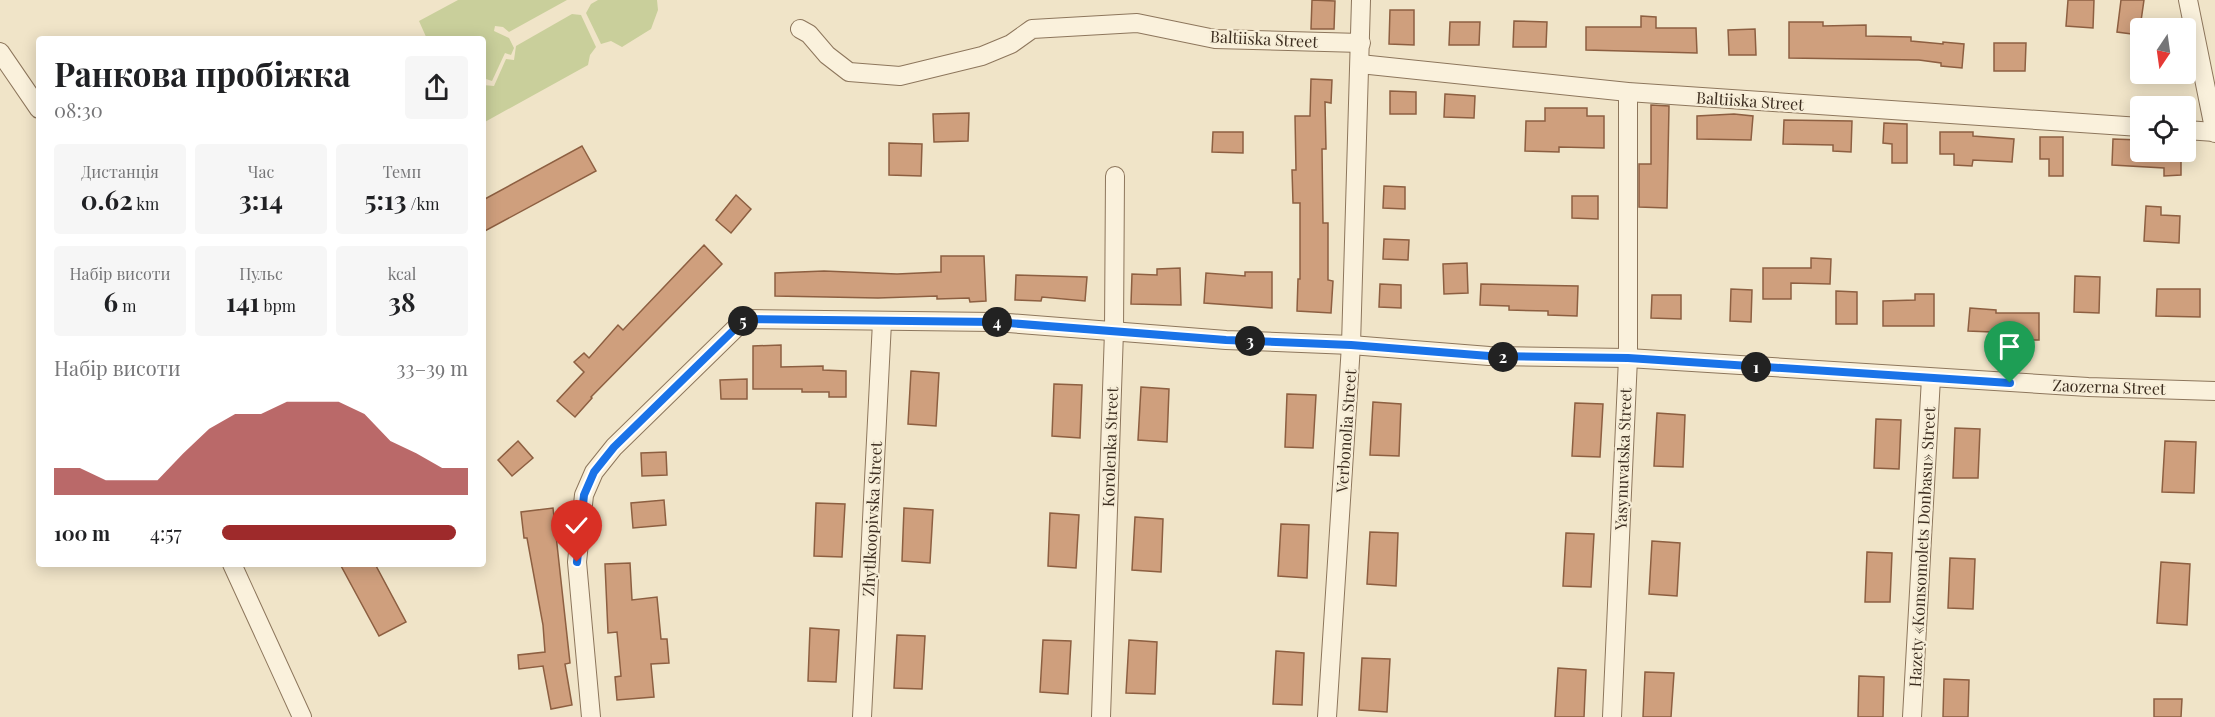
<!DOCTYPE html>
<html lang="uk">
<head>
<meta charset="utf-8">
<style>
	:root { --surface:#fff; --page:#f6f6f6; --text:#202124; --muted:#757577; --accent:#9e2a2b }
	body { margin:0; font-family:"Playfair Display",serif; background:var(--page); color:var(--text); height:100vh; display:flex; flex-direction:column; font-size:22px; white-space:nowrap }
	* { box-sizing:border-box; margin:0 }
	p { font-size:20px; color:var(--muted) }
	.icon { flex:none; width:33px; height:33px; fill:none; stroke:currentColor; stroke-width:2; stroke-linecap:round; stroke-linejoin:round }
	.map { position:relative; flex:1; overflow:hidden }
	.panel { position:absolute; left:36px; top:36px; width:450px; height:531px; display:flex; flex-direction:column; background:var(--surface); border-radius:6px; box-shadow:0 3px 15px #0003 }
	.panel>* { flex:none }
	.needle { width:39px; rotate:193deg }
	.tools { position:absolute; left:2130px; top:18px; display:grid; gap:12px }
	.tools a { display:grid; place-items:center; width:66px; height:66px; border-radius:6px; background:var(--surface); box-shadow:0 3px 15px #0003; font-size:30px }
	.pin { position:absolute; display:grid; place-items:center; width:51px; height:51px; color:#fff; margin:-62px -26px; border-radius:50% 50% 50% 0; rotate:-45deg; box-shadow:0 0 6px #0007 }
	.pin .icon { rotate:45deg }
	.km { position:absolute; width:30px; height:30px; margin:-15px; border-radius:50%; background:#222; color:#fff; font-size:16px; line-height:30px; text-align:center }
	.round { display:grid; place-items:center; flex:none; width:63px; height:63px; border-radius:6px; background:var(--page) }
	.overview { display:flex; align-items:center; justify-content:space-between; height:102px; padding:0 18px }
	h1 { font-size:33px; font-weight:700; line-height:45px }
	.figures { display:grid; grid-template-columns:repeat(3,1fr); gap:9px; height:102px; padding:6px 18px }
	.figures div { display:grid; align-content:center; border-radius:6px; background:var(--page); text-align:center }
	.figures b { font-size:26px; font-weight:700 }
	.figures small { font-size:16px; font-weight:400 }
	.figures p { font-size:16px }
	.chart { height:168px; padding:12px 18px }
	.chart p { display:flex; justify-content:space-between }
	.chart svg { width:100%; height:108px; margin-top:6px; fill:var(--accent); opacity:.7 }
	ul { padding:0 18px; list-style:none; font-size:20px }
	li { display:grid; grid-template-columns:96px 72px 1fr; align-items:center; height:45px }
	li i { height:15px; border-radius:8px; background:var(--accent) }
	.map>svg:first-child { display:block }
	.green { fill:#c9cf9b }
	.building { fill:#cf9f7d; stroke:#8d5f41; stroke-width:1.5 }
	.lines { fill:none; stroke-linecap:round; stroke-linejoin:round }
	.minor-casing { stroke:#8d765c; stroke-width:20 }
	.minor { stroke:#faf1dc; stroke-width:18 }
	.route-casing { stroke:#fff; stroke-width:12 }
	.route { stroke:#1a73e8; stroke-width:8 }
	.labels { text-anchor:middle; stroke-width:4.5; stroke-linejoin:round; paint-order:stroke }
	.street-label { font-size:16px; fill:#3d2e20; stroke:#f7eed8 }
</style>
</head>
<body>
<div class="map">
<svg width="2215" height="717" viewBox="0 0 2215 717">
	<rect width="100%" height="100%" fill="#f0e4c8"/>
	<g class="green">
		<polygon points="458,0 567,0 509,32 503,27 495,26 494,31 509,38 514,48 511,55 505,53 492,81 483,78 483,39 427,39 419,21"/>
		<polygon points="598,0 657,0 658,10 651,29 622,47 611,41 601,44 586,13 591,4"/>
		<polygon points="572,14 581,15 596,47 590,55 588,65 483,123 483,85 494,86 506,59 514,60 516,46"/>
	</g>
	<g class="building">
		<polygon points="1312,0 1335,1 1334,29 1311,29"/>
		<polygon points="2068,0 2094,0 2093,28 2066,26"/>
		<polygon points="2121,0 2144,0 2139,35 2117,32"/>
		<polygon points="1390,10 1414,10 1414,45 1389,44"/>
		<polygon points="1641,16 1656,17 1656,28 1696,28 1697,53 1586,50 1586,27 1641,27"/>
		<polygon points="1514,21 1547,22 1546,47 1513,47"/>
		<polygon points="1450,22 1480,22 1479,45 1449,45"/>
		<polygon points="1789,22 1823,22 1823,26 1866,25 1866,36 1911,37 1911,41 1943,44 1943,42 1964,44 1962,68 1941,66 1941,63 1919,60 1789,58"/>
		<polygon points="1755,29 1756,55 1729,55 1728,30"/>
		<polygon points="1994,43 2026,43 2025,71 1994,71"/>
		<polygon points="1311,79 1332,80 1331,103 1325,102 1326,149 1322,149 1323,223 1328,223 1328,280 1333,281 1331,313 1297,311 1298,279 1300,279 1300,203 1293,203 1292,170 1296,170 1295,116 1310,116"/>
		<polygon points="1390,91 1416,92 1416,114 1390,114"/>
		<polygon points="1445,94 1475,96 1474,118 1444,117"/>
		<polygon points="1651,105 1669,106 1667,208 1639,207 1639,164 1651,164"/>
		<polygon points="1545,108 1587,108 1587,116 1604,116 1604,148 1559,147 1559,152 1525,151 1526,121 1545,121"/>
		<polygon points="969,113 968,141 934,142 933,114"/>
		<polygon points="1734,114 1753,116 1751,140 1697,139 1697,116"/>
		<polygon points="1784,120 1852,121 1851,152 1833,151 1833,145 1783,144"/>
		<polygon points="1884,123 1907,124 1907,163 1892,163 1892,144 1883,143"/>
		<polygon points="1213,132 1243,132 1243,153 1212,152"/>
		<polygon points="1940,132 1973,132 1973,136 2014,139 2012,162 1973,160 1972,166 1954,165 1954,154 1940,154"/>
		<polygon points="2040,137 2063,137 2063,176 2049,176 2049,159 2040,159"/>
		<polygon points="2113,139 2140,140 2140,152 2181,152 2181,175 2164,176 2164,168 2112,165"/>
		<polygon points="889,143 922,144 921,176 889,175"/>
		<polygon points="582,146 596,171 483,232 483,200"/>
		<polygon points="1384,186 1405,187 1405,209 1383,208"/>
		<polygon points="736,195 751,209 731,233 716,220"/>
		<polygon points="1572,196 1598,196 1598,219 1572,218"/>
		<polygon points="2146,206 2161,207 2161,215 2180,216 2179,243 2144,241"/>
		<polygon points="1384,239 1409,240 1408,260 1383,259"/>
		<polygon points="704,245 722,264 591,397 592,398 575,417 557,401 584,372 574,362 584,353 589,358 618,325 623,330"/>
		<polygon points="941,256 984,256 986,301 970,302 969,298 937,299 937,296 878,298 775,296 775,273 824,271 897,274 941,272"/>
		<polygon points="1811,258 1831,259 1830,284 1791,283 1791,299 1763,299 1763,268 1811,268"/>
		<polygon points="1467,263 1468,293 1444,294 1443,264"/>
		<polygon points="1180,268 1181,305 1131,304 1132,274 1157,275 1157,269"/>
		<polygon points="1245,272 1272,272 1272,308 1204,303 1206,273 1245,276"/>
		<polygon points="1016,275 1087,277 1085,301 1042,297 1041,301 1015,300"/>
		<polygon points="2075,276 2100,277 2099,313 2074,312"/>
		<polygon points="1380,284 1401,285 1401,308 1379,307"/>
		<polygon points="1481,284 1578,286 1577,316 1548,315 1548,311 1509,310 1509,306 1480,305"/>
		<polygon points="1731,289 1752,290 1751,322 1730,321"/>
		<polygon points="2157,289 2200,289 2200,317 2156,316"/>
		<polygon points="1836,291 1857,292 1857,324 1836,324"/>
		<polygon points="1915,294 1934,294 1934,326 1883,326 1883,301 1915,300"/>
		<polygon points="1652,295 1681,295 1681,319 1651,318"/>
		<polygon points="1970,308 1996,310 1996,313 2039,313 2039,340 2016,340 2016,333 1968,331"/>
		<polygon points="781,345 781,367 823,366 823,370 846,371 846,397 829,397 829,392 802,392 802,389 753,389 753,346"/>
		<polygon points="911,371 939,373 936,426 908,424"/>
		<polygon points="747,379 747,399 721,399 720,380"/>
		<polygon points="1054,384 1082,385 1080,438 1052,436"/>
		<polygon points="1141,387 1169,389 1167,442 1138,440"/>
		<polygon points="1287,394 1316,395 1313,448 1285,447"/>
		<polygon points="1373,402 1401,404 1399,456 1370,455"/>
		<polygon points="1575,403 1603,404 1600,457 1572,456"/>
		<polygon points="1657,413 1685,415 1683,467 1654,466"/>
		<polygon points="1876,419 1901,420 1899,469 1874,468"/>
		<polygon points="1955,428 1980,429 1978,478 1953,478"/>
		<polygon points="518,441 533,458 512,476 498,460"/>
		<polygon points="2165,441 2196,442 2194,493 2162,492"/>
		<polygon points="666,452 667,475 642,476 641,453"/>
		<polygon points="664,500 666,525 633,528 631,503"/>
		<polygon points="816,503 845,504 842,557 814,556"/>
		<polygon points="553,508 570,663 565,664 572,705 551,709 543,666 519,669 518,655 545,652 543,625 527,538 524,538 521,512"/>
		<polygon points="904,508 933,510 930,563 902,561"/>
		<polygon points="1050,513 1079,515 1076,568 1048,566"/>
		<polygon points="1135,517 1163,519 1161,572 1132,570"/>
		<polygon points="1281,524 1309,525 1307,578 1278,576"/>
		<polygon points="1370,532 1398,533 1396,586 1367,584"/>
		<polygon points="1566,533 1594,534 1591,587 1563,586"/>
		<polygon points="1652,541 1680,543 1677,596 1649,594"/>
		<polygon points="1867,552 1892,553 1890,602 1865,602"/>
		<polygon points="1950,558 1975,559 1973,609 1948,608"/>
		<polygon points="2161,562 2190,564 2187,625 2157,623"/>
		<polygon points="630,563 632,600 657,597 661,639 667,639 669,663 651,664 654,697 617,700 615,677 621,676 617,632 608,633 605,564"/>
		<polygon points="340,564 375,564 406,622 379,636"/>
		<polygon points="810,628 839,630 836,682 808,681"/>
		<polygon points="897,635 925,636 922,689 894,688"/>
		<polygon points="1043,640 1071,641 1068,694 1040,692"/>
		<polygon points="1129,640 1157,642 1155,694 1126,693"/>
		<polygon points="1276,651 1304,653 1302,705 1273,704"/>
		<polygon points="1362,658 1390,659 1387,712 1359,710"/>
		<polygon points="1558,668 1586,670 1584,717 1555,717"/>
		<polygon points="1645,672 1674,673 1671,717 1643,717"/>
		<polygon points="1859,676 1884,677 1883,717 1858,717"/>
		<polygon points="1944,679 1969,680 1968,717 1943,717"/>
		<polygon points="2154,699 2182,699 2181,717 2154,717"/>
	</g>
	<g class="lines">
		<defs>
			<g id="minor">
				<polyline points="2188,0 2215,133"/>
				<polyline points="800,29 809,34 827,55 849,72 900,76 982,56 1011,44 1032,29 1137,23 1215,39 1361,43"/>
				<polyline points="0,52 39,109"/>
				<polyline points="1360,64 1628,92 2140,127"/>
				<polyline points="2186,130 2215,132"/>
				<polyline points="232,564 302,717"/>
				<polyline points="591,717 577,562 584,495 594,472 614,447 745,319 995,322 1226,340 1351,345 1489,356 1628,358 2088,387 2215,391"/>
				<polyline points="862,717 882,322"/>
				<polyline points="1101,717 1114,331 1115,176"/>
				<polyline points="1327,717 1351,345 1361,0"/>
				<polyline points="1612,717 1628,358 1628,92"/>
				<polyline points="1912,717 1931,378"/>
			</g>
		</defs>
		<use href="#minor" class="minor-casing"/>
		<use href="#minor" class="minor"/>
	</g>
	<g class="lines">
		<defs>
			<polyline id="route" points="577,562 584,495 594,472 614,447 745,319 995,322 1226,340 1351,345 1489,356 1628,358 2010,383"/>
		</defs>
		<use href="#route" class="route-casing"/>
		<use href="#route" class="route"/>
	</g>
	<g class="labels">
		<g class="street-label">
			<text transform="translate(1264 39) rotate(3)" y="6">Baltiiska Street</text>
			<text transform="translate(1750 101) rotate(4)" y="6">Baltiiska Street</text>
			<text transform="translate(2109 387) rotate(2)" y="6">Zaozerna Street</text>
			<text transform="translate(1346 431) rotate(-86)" y="6">Verbonolia Street</text>
			<text transform="translate(1110 447) rotate(-88)" y="6">Korolenka Street</text>
			<text transform="translate(1623 459) rotate(-88)" y="6">Yasynuvatska Street</text>
			<text transform="translate(872 519) rotate(-87)" y="6">Zhytlkoopivska Street</text>
			<text transform="translate(1922 547) rotate(-87)" y="6">Hazety «Komsomolets Donbasu» Street</text>
		</g>
	</g>
</svg>
<div class="tools">
<a><svg class="needle" viewBox="-14 -14 28 28"><path d="M0-13l5 13h-10z" fill="#e53935"/><path d="M0 13l5-13h-10z" fill="#757577"/></svg></a>
<a><svg class="icon" aria-label="locate" viewBox="0 0 24 24"><circle cx="12" cy="12" r="6"/><path d="M12 2v4M12 18v4M2 12h4M18 12h4"/></svg></a>
</div>
<div class="pin" style="left:2010px;top:383px;background:#1e9e55"><svg class="icon" aria-label="arrive" viewBox="0 0 24 24"><path d="M6 21V4h12l-3 4 3 4H6"/></svg></div>
<div class="pin" style="left:577px;top:562px;background:#d93025"><svg class="icon" aria-label="check" viewBox="0 0 24 24"><path d="M5 12l5 5 9-10"/></svg></div>
<b class="km" style="left:1756px;top:367px">1</b>
<b class="km" style="left:1503px;top:357px">2</b>
<b class="km" style="left:1250px;top:341px">3</b>
<b class="km" style="left:997px;top:322px">4</b>
<b class="km" style="left:743px;top:321px">5</b>
<section class="panel">
<div class="overview"><div><h1>Ранкова пробіжка</h1><p>08:30</p></div><a class="round"><svg class="icon" aria-label="share" viewBox="0 0 24 24"><path d="M12 15V3M7 8l5-5 5 5M5 13v7h14v-7"/></svg></a></div>
<div class="figures">
<div><p>Дистанція</p><b>0.62<small> km</small></b></div>
<div><p>Час</p><b>3:14</b></div>
<div><p>Темп</p><b>5:13<small> /km</small></b></div>
</div>
<div class="figures">
<div><p>Набір висоти</p><b>6<small> m</small></b></div>
<div><p>Пульс</p><b>141<small> bpm</small></b></div>
<div><p>kcal</p><b>38</b></div>
</div>
<div class="chart"><p><span>Набір висоти</span>33–39 m</p>
<svg viewBox="0 0 160 44" preserveAspectRatio="none"><path d="M0 44V33L10 33L20 38L30 38L40 38L50 27L60 17L70 11L80 11L90 6L100 6L110 6L120 11L130 22L140 27L150 33L160 33V44z"/></svg>
</div>
<ul>
<li><b>100 m</b>4:57<i style="width:95%"></i></li>
</ul>
</section>
</div>
</body>
</html>
